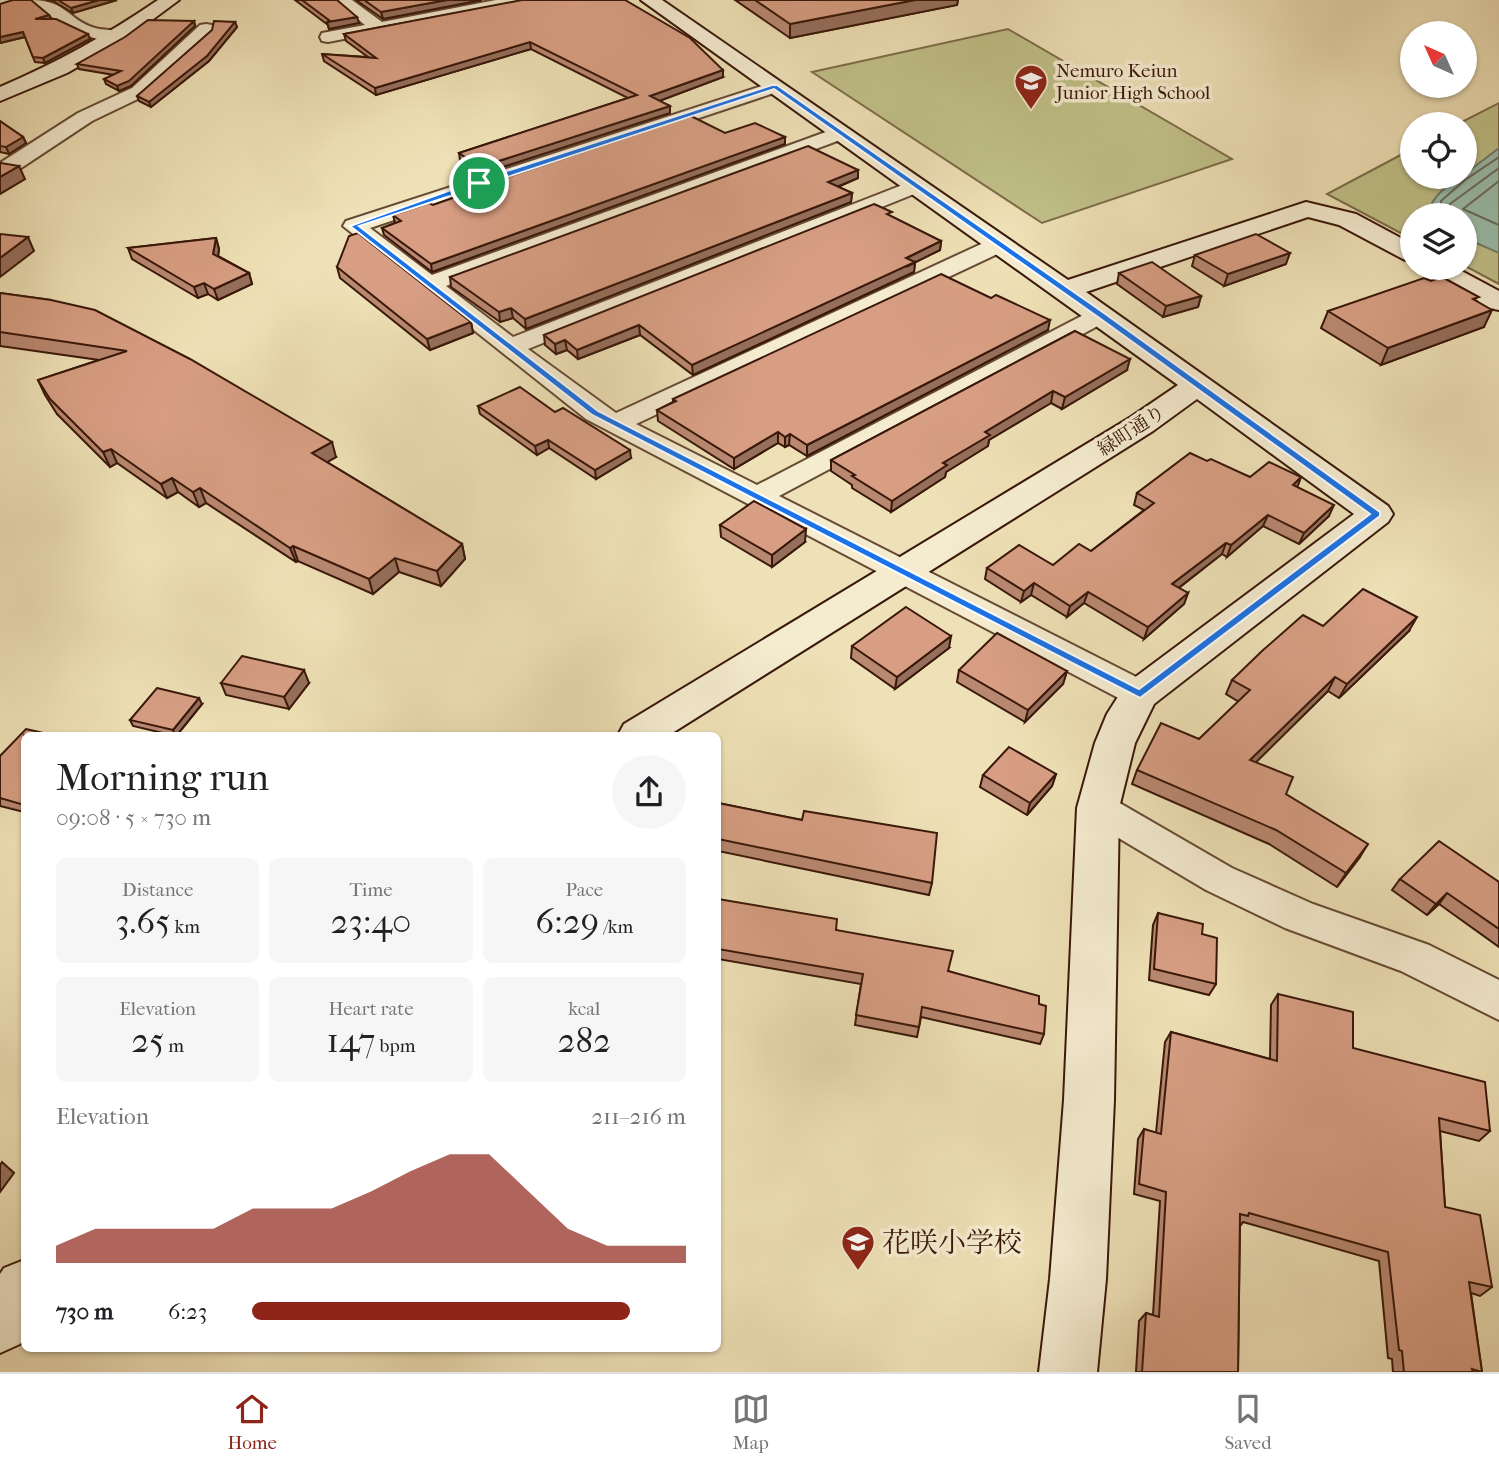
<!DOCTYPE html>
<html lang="en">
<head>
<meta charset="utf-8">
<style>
	:root { --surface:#fff; --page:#f6f6f6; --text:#202124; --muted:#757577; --line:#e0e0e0; --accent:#8f2418 }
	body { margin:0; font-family:"IM FELL French Canon","Noto Serif JP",serif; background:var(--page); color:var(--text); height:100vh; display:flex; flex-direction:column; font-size:26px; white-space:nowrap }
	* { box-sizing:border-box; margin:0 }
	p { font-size:23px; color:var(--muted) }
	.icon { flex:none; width:38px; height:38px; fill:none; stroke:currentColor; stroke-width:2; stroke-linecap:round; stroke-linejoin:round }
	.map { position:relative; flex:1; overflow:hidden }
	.sheet { position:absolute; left:21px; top:732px; width:700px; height:620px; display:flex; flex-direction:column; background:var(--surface); border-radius:10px; box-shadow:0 2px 5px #0004 }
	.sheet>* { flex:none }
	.needle { width:46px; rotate:315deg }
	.fabs { position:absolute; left:1400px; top:21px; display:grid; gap:14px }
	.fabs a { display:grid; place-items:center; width:77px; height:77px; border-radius:50%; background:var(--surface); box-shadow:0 2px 5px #0004; font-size:35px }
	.pin { position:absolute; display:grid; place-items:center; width:60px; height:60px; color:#fff; margin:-30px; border:4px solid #fff; border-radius:50%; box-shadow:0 2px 7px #0007 }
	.round { display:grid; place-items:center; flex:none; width:74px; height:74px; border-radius:37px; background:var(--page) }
	.head { display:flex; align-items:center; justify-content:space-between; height:119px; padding:0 35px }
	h1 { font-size:38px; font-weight:600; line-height:52px }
	.figures { display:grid; grid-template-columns:repeat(3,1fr); gap:10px; height:119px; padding:7px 35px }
	.figures div { display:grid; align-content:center; border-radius:10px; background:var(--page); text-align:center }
	.figures b { font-size:35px; font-weight:600 }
	.figures small { font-size:19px; font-weight:400 }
	.figures p { font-size:19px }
	.chart { height:196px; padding:14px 35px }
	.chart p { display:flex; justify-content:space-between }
	.chart svg { width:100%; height:126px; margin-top:7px; fill:var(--accent); opacity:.7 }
	ul { padding:0 35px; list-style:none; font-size:23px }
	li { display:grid; grid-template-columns:112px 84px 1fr; align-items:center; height:52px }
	li i { height:18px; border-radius:9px; background:var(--accent) }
	.tabs { display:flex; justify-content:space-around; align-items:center; height:98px; border-top:2px solid var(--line); background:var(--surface); font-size:19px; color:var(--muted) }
	.tabs a { display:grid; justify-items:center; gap:4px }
	.tabs .on { color:var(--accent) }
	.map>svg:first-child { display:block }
	.green { fill:#c1c189; stroke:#7d6c49; stroke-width:2 }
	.water { fill:#9abead; stroke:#737b6b; stroke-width:2 }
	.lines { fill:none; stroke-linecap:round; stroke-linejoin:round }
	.shore { stroke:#6a6a5b; stroke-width:2 }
	.street-casing { stroke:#664a34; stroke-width:4 }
	.secondary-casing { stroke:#391709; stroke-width:4 }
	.street { fill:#f5ecd0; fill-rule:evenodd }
	.secondary { fill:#f5ecd0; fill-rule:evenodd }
	.wall { fill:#b98871; stroke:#391709; stroke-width:2 }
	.shaded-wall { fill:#966f5c; stroke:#391709; stroke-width:2 }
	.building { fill:#d79e83; stroke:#391709; stroke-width:2 }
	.route { fill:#1a73e8; stroke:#fff; stroke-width:2; fill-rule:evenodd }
	.labels { text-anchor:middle; stroke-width:7; stroke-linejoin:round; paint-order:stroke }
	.far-poi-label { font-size:19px; fill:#391709; stroke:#f5ecd0; text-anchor:start }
	.far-street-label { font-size:19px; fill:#391709; stroke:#f5ecd0 }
	.near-poi-label { font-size:28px; fill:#391709; stroke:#f5ecd0; text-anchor:start }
</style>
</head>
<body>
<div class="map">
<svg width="1499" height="1372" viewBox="0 0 1499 1372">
	<rect width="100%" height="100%" fill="#efe1b7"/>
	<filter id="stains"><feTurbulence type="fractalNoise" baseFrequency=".00286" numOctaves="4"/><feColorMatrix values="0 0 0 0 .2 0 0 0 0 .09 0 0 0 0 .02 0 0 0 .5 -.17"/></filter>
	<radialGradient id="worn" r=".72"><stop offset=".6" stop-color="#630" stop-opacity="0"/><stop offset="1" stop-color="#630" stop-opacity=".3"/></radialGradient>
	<g class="green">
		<polygon points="1008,29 1232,159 1042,223 812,72"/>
		<polygon points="1499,103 1499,284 1465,266 1465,215 1412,215 1412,239 1327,194 1412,149 1412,177 1465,177 1465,124 1458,124"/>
	</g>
	<path class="water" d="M1499 148V253L1465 238V215H1437L1431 205C1437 193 1452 180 1465 177V174Z"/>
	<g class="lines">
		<g class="shore">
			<polyline points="1499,181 1463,209 1499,225"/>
			<polyline points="1441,215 1441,201 1465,180 1499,157"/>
			<polyline points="1450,215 1450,204 1499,168"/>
		</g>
		<defs>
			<g id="street">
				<polygon points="0,0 16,0 14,3 0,7"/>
				<path d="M31 0C67 0 69 21 95 28 106 31 119 28 126 36 108 55 45 16 31 0Z"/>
				<polygon points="334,0 352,0 382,22 496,0 529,0 521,5 328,42 322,41 320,37 322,33 365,25"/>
				<polygon points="206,24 212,25 214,29 212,33 144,96 92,121 18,170 0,175 0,163 78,113 132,88 200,25"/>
				<polygon points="774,82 780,83 783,87 780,91 370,228 432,275 834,129 848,129 851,133 848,137 446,286 513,337 910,182 924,182 927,186 924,190 528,349 616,413 992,239 1008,239 1011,244 1008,249 636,424 757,485 1093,310 1109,310 1113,315 1109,320 779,496 1152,685 1157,694 1152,703 1140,706 1128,703 586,419 343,226 346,221"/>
				<polygon points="1098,793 1111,798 1232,868 1313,904 1429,945 1499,980 1499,1020 1401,971 1285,928 1206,890 1085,818 1080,808 1085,798"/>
			</g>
			<g id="secondary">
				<path d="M158 0H179L125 40 67 73 0 101V87C56 63 107 35 158 0Z"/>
				<polygon points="641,0 662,0 1068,280 1306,202 1356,214 1412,244 1412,262 1403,259 1339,225 1308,217 1086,292 1388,506 1393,514 1388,522 1154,704 1135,743 1119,808 1114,1100 1106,1279 1097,1372 1039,1372 1050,1279 1064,1100 1077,808 1095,743 1107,714 1126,684 1354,514 1197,399 1153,431 669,735 618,735 624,724 1131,417 1178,385"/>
				<polygon points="1424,268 1456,268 1499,291 1499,310 1489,308 1428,274"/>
				<polygon points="24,1260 24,1338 20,1344 0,1353 0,1274 4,1268"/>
			</g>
		</defs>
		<use href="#street" class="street-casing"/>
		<use href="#secondary" class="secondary-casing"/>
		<use href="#street" class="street"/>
		<use href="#secondary" class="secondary"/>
	</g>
	<g class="wall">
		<polygon points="46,0 117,0 73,13 53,1"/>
		<polygon points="295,0 337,0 359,23 329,29 328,25"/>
		<polygon points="356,0 482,0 383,19"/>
		<polygon points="735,0 958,0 957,5 790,38"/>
		<polygon points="521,1 723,77 659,101 670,106 670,113 481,174 460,160 459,153 628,98 531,49 376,95 324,61 322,54 368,57 346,41 344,34"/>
		<polygon points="51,19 90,39 45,63 35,62 25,37 0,43"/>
		<polygon points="194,21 195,26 131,86 119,91 106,84 104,79 114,75 79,69 77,64"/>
		<polygon points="235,22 237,27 209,61 151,107 139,101 137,96"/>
		<polygon points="0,121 23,137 26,143 9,154 0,152"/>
		<polygon points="725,133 785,137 785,144 432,272 384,235 382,228 395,223 393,215 433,205 499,182 499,180"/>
		<polygon points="858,178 838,187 852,193 851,202 526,329 513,318 500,322 451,287 450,277"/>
		<polygon points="892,217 941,241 940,250 915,262 914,272 693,375 640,335 578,359 567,350 556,354 545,345 544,335"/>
		<polygon points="216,238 219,249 218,256 249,273 252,284 218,300 208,294 198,298 132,259 128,248"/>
		<polygon points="1195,255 1286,264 1224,286 1192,266"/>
		<polygon points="337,267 471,322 473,333 430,350 340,278"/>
		<polygon points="1119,273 1201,296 1198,307 1163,317 1117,284"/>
		<polygon points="1431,281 1477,301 1484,327 1381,365 1321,328 1328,311"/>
		<polygon points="0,293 51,300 336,457 327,462 462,544 465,559 441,586 399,572 373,594 298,561 296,562 206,503 199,507 178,492 167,498 117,463 110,467 57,414 45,395 38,380 99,360 0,346"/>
		<polygon points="1048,330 807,456 789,445 785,447 778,443 734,469 658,421 657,410 673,402 673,399"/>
		<polygon points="1075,331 1127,370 1062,409 1051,403 989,440 988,446 946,472 945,477 891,512 852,488 852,485 831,471 831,460"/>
		<polygon points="478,406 555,412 631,458 596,479 549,448 537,455 480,414"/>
		<polygon points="1207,461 1250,477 1301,477 1297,487 1329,516 1299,544 1263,526 1227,557 1222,554 1179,588 1188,593 1184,604 1144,639 1084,603 1067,617 1031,595 1021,602 985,579 987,568 1053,565 1091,551 1144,510 1134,505 1137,493"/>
		<polygon points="720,525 805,542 772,567 721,537"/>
		<polygon points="1323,626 1409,631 1339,698 1328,691 1256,762 1286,794 1360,857 1337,887 1269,844 1132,784 1137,770 1199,739 1239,702 1226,694 1232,680"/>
		<polygon points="852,646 949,648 895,689 851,658"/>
		<polygon points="959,670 1067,671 1063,684 1025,722 957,682"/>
		<polygon points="221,683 309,683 289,709 226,695"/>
		<polygon points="202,704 177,735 171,735 133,726 130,720"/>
		<polygon points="24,735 24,812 0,806 0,756"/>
		<polygon points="1056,774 1052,786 1027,815 980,787 983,775"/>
		<polygon points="718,803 802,820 932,883 929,895 718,851"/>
		<polygon points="1400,879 1499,882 1499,947 1439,904 1427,915 1392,890"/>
		<polygon points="718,899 836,930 1039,1004 1044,1034 1040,1044 921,1017 917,1037 855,1025 861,984 718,959"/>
		<polygon points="1158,913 1202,934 1216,984 1209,995 1149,980 1153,925"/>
		<polygon points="1278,994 1353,1048 1490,1131 1479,1141 1440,1131 1445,1207 1492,1287 1480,1296 1471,1293 1482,1372 1393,1372 1392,1359 1388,1358 1379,1261 1243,1222 1241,1225 1240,1225 1238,1372 1136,1372 1139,1321 1146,1313 1153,1315 1160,1201 1134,1194 1138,1139 1144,1129 1156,1133 1165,1042 1171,1032 1270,1059 1271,1005"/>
	</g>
	<g class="shaded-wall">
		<polygon points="99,0 117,0 73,13 71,8"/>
		<polygon points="447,0 482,0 383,19 381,12"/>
		<polygon points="915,0 958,0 957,5 790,38 790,24"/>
		<polygon points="49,15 51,19 35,19"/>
		<polygon points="357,17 359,23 329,29 327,22"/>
		<polygon points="194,21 195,26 131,86 119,91 117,86"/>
		<polygon points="235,22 237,27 209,61 151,107 149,102"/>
		<polygon points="23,32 25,37 0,43 0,37"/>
		<polygon points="88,34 90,39 45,63 43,58"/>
		<polygon points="530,42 531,49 376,95 375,88"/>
		<polygon points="723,70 723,77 651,104 650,96"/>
		<polygon points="670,106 670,113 481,174 480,167"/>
		<polygon points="23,137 26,143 9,154 6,147"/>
		<polygon points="785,137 785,144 432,272 431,264"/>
		<polygon points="19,166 25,179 0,194 0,177"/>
		<polygon points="858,170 858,178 827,191 828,182"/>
		<polygon points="852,193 851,202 526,329 525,319"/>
		<polygon points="28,237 34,251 0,277 0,258"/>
		<polygon points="216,238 219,249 217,264 213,254"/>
		<polygon points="941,241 940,250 906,267 915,262 914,272 693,375 692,365"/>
		<polygon points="1290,253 1286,264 1224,286 1228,274"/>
		<polygon points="249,273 252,284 218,300 214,289"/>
		<polygon points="204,283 208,294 198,298 194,287"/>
		<polygon points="1201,296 1198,307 1163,317 1166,306"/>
		<polygon points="511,308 513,318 500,322 499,312"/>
		<polygon points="1492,310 1484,327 1381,365 1388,348"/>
		<polygon points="1050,320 1048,330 807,456 807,445"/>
		<polygon points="471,322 473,333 430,350 427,339"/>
		<polygon points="639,325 640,335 578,359 577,350"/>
		<polygon points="565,340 567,350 556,354 555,344"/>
		<polygon points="1130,359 1127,370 1062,409 1065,397"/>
		<polygon points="1053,391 1051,403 989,440 988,446 946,472 945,477 891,512 892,501 985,432"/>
		<polygon points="778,432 778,443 734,469 734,458"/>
		<polygon points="790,434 789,445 785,447 785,437"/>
		<polygon points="548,440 549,448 537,455 535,446"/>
		<polygon points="332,442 336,457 317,468 312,453"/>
		<polygon points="111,449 117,463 110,467 103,452"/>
		<polygon points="630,450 631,458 596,479 595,470"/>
		<polygon points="1301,477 1297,488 1293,485"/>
		<polygon points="172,478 178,492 167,498 161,484"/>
		<polygon points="200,488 206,503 199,507 193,492"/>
		<polygon points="1334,505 1329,516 1299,544 1304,533"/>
		<polygon points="1268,515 1263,526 1227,557 1231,545"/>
		<polygon points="806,529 805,542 772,567 772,555"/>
		<polygon points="1226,543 1222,554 1168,596 1172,584"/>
		<polygon points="462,544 465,559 441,586 437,571"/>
		<polygon points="293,546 298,561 296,562 290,548"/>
		<polygon points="395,558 399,572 373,594 369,579"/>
		<polygon points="1034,583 1031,595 1021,602 1024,591"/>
		<polygon points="1088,592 1084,603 1067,617 1070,606"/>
		<polygon points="1188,593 1184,604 1144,639 1148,627"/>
		<polygon points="1417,617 1409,631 1339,698 1347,684"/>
		<polygon points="951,636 949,648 895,689 897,677"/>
		<polygon points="304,670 309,683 289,709 284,697"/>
		<polygon points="1067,671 1063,684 1025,722 1028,710"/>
		<polygon points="1335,677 1328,691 1244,774 1250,760"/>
		<polygon points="199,698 202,704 177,735 175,735 173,730"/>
		<polygon points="1056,774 1052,786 1027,815 1030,803"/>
		<polygon points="1368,844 1360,857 1337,887 1346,873"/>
		<polygon points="1447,893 1439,904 1427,915 1436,904"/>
		<polygon points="2,1162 14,1173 0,1192 0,1165"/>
	</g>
	<g class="building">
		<polygon points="13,0 31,0 49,15 35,19 56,19 88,34 43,58 33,57 23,32 0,37 0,4"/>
		<polygon points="58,0 99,0 71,8"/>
		<polygon points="302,0 337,0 357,17 327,22 330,21"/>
		<polygon points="364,0 447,0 381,12"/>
		<polygon points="522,0 625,0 690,38 723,70 650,96 670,106 480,167 459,153 637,95 530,42 375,88 322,54 376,58 344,34"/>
		<polygon points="755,0 915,0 790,24"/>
		<polygon points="148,20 194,21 129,81 117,86 104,79 121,71 77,64 125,37"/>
		<polygon points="214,21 235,22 207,56 149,102 137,96 212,30"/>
		<polygon points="691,116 725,133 755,123 785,137 431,264 382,228 401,221 393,215 429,203 433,205 501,181 499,180"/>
		<polygon points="0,121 23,137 6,147 0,146"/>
		<polygon points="808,146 858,170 828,182 852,193 525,319 511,308 499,312 450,277"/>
		<polygon points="0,163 1,163 19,166 0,177"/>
		<polygon points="874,204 892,212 887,214 941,241 906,258 915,262 692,365 639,325 577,350 565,340 555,344 544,335"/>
		<polygon points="358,233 471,322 427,339 337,267 349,236"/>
		<polygon points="0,234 28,237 0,258"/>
		<polygon points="1256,234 1290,253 1228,274 1195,255"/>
		<polygon points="216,238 213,254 249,273 214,289 204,283 194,287 128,248"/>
		<polygon points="1152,262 1201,296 1166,306 1119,273"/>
		<polygon points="941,274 991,298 996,295 1050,320 807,445 790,434 785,437 778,432 734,458 657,410 676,401 673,399"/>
		<polygon points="1442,277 1479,297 1473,299 1492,310 1388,348 1328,311 1424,278 1431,281"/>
		<polygon points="0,293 51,300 95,310 190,359 332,442 312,453 462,544 437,571 395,558 369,579 293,546 290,548 200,488 193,492 172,478 161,484 111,449 103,452 50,399 38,380 127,351 0,332"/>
		<polygon points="1075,331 1130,359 1065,397 1053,391 985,432 990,435 943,463 947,465 892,501 852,476 855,475 831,460"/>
		<polygon points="520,387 555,412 563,408 630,450 595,470 548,440 535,446 478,406"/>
		<polygon points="1190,453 1207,461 1211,459 1250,477 1269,462 1301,477 1293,485 1334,505 1304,533 1268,515 1231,545 1226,543 1172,584 1188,593 1148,627 1088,592 1070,606 1034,583 1024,591 987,568 1019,545 1053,565 1079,544 1091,551 1154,503 1137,493"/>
		<polygon points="754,501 806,529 772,555 720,525"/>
		<polygon points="1363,589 1417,617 1347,684 1335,677 1250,760 1293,777 1286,794 1368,844 1346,873 1276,830 1137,770 1161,723 1199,739 1250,690 1232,680 1262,651 1303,615 1323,626"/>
		<polygon points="906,607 951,636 897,677 852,646"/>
		<polygon points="997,633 1067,671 1028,710 959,670"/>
		<polygon points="242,656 304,670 284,697 221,683"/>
		<polygon points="157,688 199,698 173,730 130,720"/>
		<polygon points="26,729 52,735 24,735 24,805 0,798 0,756"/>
		<polygon points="1009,747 1056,774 1030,803 983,775"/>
		<polygon points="718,803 802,820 804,811 937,833 932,883 718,839"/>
		<polygon points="1439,841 1499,882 1499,929 1447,893 1436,904 1400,879"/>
		<polygon points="718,899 837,919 836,930 953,951 948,971 1039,996 1039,1004 1046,1006 1044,1034 922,1007 919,1027 856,1015 863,974 718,949"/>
		<polygon points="1158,913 1203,924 1202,934 1217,938 1216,984 1154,969"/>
		<polygon points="1278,994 1353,1012 1353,1048 1485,1082 1490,1131 1439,1118 1445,1207 1480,1215 1492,1287 1469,1282 1482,1372 1472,1369 1473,1372 1404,1372 1402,1351 1399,1350 1388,1252 1249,1213 1248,1216 1240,1214 1238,1372 1142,1372 1146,1313 1159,1317 1166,1192 1139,1184 1144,1129 1161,1134 1171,1032 1277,1061"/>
	</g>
	<path class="route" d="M772 85H777L1104 313 1380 512V516L1140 698 592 415 350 226 476 181ZM774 89 1098 317 1370 514 1139 689 598 411 359 226Z"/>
	<defs>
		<symbol id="school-pin" viewBox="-11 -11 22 30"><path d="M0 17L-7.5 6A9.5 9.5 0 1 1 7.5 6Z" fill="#8f2418" stroke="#f5ecd0"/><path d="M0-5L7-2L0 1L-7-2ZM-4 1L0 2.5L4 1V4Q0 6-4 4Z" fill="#fff"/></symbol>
	</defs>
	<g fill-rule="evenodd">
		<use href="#school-pin" x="1012" y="62" width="38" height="52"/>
		<use href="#school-pin" x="839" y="1223" width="38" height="52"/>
	</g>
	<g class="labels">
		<g class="far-poi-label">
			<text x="1056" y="77">Nemuro Keiun<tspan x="1056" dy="22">Junior High School</tspan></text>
		</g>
		<g class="far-street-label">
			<text transform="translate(1131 430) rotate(-33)" y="7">緑町通り</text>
		</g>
		<g class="near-poi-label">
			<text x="882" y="1252">花咲小学校</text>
		</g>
	</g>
	<rect width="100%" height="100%" filter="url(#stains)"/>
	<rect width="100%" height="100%" fill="url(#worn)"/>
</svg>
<div class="fabs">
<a><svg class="needle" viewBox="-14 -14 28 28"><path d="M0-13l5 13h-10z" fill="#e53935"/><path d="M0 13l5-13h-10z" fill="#757577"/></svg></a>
<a><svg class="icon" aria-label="locate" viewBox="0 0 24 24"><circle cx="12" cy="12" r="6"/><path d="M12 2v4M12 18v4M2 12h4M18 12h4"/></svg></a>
<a><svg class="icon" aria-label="layers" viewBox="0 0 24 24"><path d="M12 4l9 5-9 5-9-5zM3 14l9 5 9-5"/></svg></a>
</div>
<div class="pin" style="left:479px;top:183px;background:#1e9e55"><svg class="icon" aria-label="arrive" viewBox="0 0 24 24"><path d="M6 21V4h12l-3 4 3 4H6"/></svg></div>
<section class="sheet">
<div class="head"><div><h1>Morning run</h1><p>09:08 · 5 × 730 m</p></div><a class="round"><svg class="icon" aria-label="share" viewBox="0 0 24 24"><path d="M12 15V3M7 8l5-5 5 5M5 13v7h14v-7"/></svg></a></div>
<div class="figures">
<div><p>Distance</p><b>3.65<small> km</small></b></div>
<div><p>Time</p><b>23:40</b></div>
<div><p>Pace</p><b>6:29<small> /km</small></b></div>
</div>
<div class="figures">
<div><p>Elevation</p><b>25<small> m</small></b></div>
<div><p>Heart rate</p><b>147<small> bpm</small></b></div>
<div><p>kcal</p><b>282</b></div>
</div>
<div class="chart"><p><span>Elevation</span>211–216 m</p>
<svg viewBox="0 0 160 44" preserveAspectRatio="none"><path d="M0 44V38L10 32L20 32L30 32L40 32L50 25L60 25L70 25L80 19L90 12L100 6L110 6L120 19L130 32L140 38L150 38L160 38V44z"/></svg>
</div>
<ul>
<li><b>730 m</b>6:23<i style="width:87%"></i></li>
</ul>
</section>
</div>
<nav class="tabs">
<a class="on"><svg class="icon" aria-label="home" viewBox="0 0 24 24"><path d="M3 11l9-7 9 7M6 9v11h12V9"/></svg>Home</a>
<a><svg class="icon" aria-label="map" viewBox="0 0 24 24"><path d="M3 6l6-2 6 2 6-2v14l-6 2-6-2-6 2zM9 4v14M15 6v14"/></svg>Map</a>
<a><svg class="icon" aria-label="saved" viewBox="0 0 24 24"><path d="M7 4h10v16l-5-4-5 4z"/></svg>Saved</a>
</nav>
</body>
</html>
